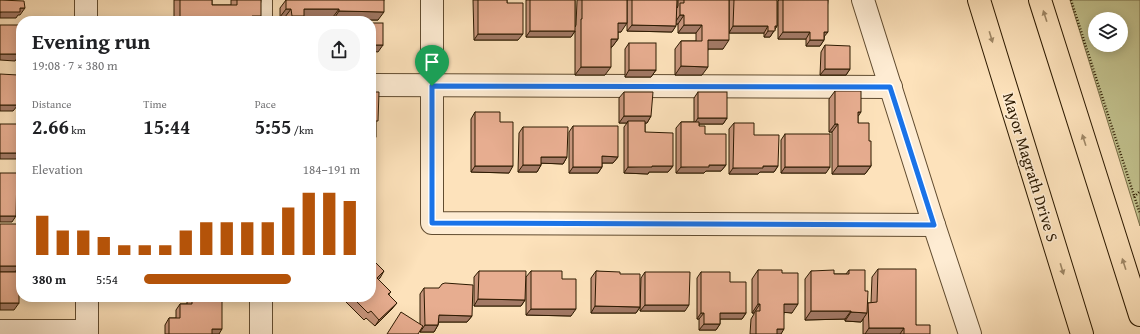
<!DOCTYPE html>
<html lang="en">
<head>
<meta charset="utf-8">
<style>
	:root { --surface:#fff; --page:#f6f6f6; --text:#202124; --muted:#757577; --accent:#b45309 }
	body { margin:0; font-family:"Gentium Book Plus",serif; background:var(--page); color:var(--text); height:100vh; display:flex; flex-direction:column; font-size:15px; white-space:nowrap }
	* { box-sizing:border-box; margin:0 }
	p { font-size:13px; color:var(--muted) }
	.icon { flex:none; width:22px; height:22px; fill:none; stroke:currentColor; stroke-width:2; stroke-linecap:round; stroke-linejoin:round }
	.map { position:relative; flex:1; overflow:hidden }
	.details { position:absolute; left:16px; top:16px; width:360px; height:286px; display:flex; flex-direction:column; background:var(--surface); border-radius:16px; box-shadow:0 2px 10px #0003 }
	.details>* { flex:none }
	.controls { position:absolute; left:1088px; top:12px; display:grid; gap:8px }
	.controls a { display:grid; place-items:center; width:40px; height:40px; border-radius:50%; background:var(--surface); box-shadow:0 2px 10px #0003; font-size:20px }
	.pin { position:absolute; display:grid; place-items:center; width:34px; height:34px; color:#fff; margin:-41px -17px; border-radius:50% 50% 50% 0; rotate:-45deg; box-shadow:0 0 4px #0007 }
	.pin .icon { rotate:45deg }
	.round { display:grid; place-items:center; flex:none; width:42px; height:42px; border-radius:16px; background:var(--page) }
	.summary { display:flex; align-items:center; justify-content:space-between; height:68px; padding:0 16px }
	h1 { font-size:22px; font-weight:600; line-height:30px }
	.stats { display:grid; grid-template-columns:repeat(3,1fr); gap:6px; height:68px; padding:4px 16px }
	.stats div { display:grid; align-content:center }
	.stats b { font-size:20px; font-weight:600 }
	.stats small { font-size:11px; font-weight:400 }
	.stats p { font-size:11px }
	.chart { height:112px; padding:8px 16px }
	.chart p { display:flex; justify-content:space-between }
	.chart svg { width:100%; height:72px; margin-top:4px; stroke:var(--accent); stroke-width:6 }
	ul { padding:0 16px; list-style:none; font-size:13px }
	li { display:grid; grid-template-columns:64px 48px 1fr; align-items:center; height:30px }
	li i { height:10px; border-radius:5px; background:var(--accent) }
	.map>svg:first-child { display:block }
	.green { fill:#c2c28e; stroke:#786e48; fill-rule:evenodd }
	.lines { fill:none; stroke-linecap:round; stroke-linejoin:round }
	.minor-casing { stroke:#614c30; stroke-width:24 }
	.major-casing { stroke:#2d1a01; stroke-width:24 }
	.path { stroke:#2d1a01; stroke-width:2.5; stroke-dasharray:1 2; stroke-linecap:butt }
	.minor { stroke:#feecd3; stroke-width:22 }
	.major { stroke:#fde2bb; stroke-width:22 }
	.wall { fill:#c7957c; stroke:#2d1a01 }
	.shaded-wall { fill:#a27965; stroke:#2d1a01 }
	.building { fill:#e7ad90; stroke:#2d1a01 }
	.oneway { fill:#9f8867 }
	.route-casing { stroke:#fff; stroke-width:8 }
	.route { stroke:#1a73e8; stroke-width:5 }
	.labels { text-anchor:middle; stroke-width:3; stroke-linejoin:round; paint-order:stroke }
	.street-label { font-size:16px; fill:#2d1a01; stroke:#feecd3 }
</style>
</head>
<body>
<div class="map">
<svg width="1140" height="334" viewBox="0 0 1140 334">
	<rect width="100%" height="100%" fill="#fde2bb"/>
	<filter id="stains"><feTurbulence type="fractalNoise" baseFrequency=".005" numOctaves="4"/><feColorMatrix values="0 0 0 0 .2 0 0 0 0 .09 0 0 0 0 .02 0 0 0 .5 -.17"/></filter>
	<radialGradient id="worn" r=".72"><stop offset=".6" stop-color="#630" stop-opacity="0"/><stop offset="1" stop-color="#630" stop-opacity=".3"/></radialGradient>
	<path class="green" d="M1070 0H1140V226ZM1095 19H1121V45H1095Z"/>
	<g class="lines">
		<defs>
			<g id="minor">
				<polyline points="86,0 86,21"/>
				<polyline points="261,0 261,21"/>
				<polyline points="432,0 432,223 934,225"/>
				<polyline points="863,0 934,225 970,334"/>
				<polyline points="371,85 891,87"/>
				<polyline points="87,297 87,334"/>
				<polyline points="261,297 261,334"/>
				<polyline points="0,331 87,331"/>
			</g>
			<g id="major">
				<polyline points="979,0 1082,334"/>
				<polyline points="1040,0 1140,315"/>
			</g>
		</defs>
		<use href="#minor" class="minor-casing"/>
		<use href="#major" class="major-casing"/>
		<g class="path">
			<polyline points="1071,0 1140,214"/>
			<polyline points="1134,197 1140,191"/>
		</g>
		<use href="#minor" class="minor"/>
		<use href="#major" class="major"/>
	</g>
	<g class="wall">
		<polygon points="174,0 212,0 212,5 231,5 231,0 261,0 258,21 174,21"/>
		<polygon points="286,0 384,0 378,20 333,20 333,17 303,17 301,21 286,21 285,17 280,17 280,8"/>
		<polygon points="473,0 507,0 507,3 518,40 474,40"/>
		<polygon points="526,0 575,0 575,27 576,25 577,1 577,0 627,0 621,32 618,32 618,39 612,47 611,47 605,75 575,75 575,31 571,37 526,37"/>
		<polygon points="627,0 677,0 677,8 678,6 678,0 729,0 723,49 708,49 702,75 675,75 675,49 681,41 696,41 696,33 678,33 678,24 676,24 672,32 627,31"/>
		<polygon points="729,0 777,0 777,26 770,37 764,37 764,33 729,33"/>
		<polygon points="779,0 828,0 824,40 820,46 806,46 806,39 778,39 778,1"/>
		<polygon points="629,43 656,70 651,77 625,77 625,49"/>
		<polygon points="825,45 850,69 846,75 820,75 821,52"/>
		<polygon points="835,91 858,117 858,123 869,141 871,166 865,174 832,174 832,132 829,132 829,99"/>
		<polygon points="624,92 651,116 647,123 645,123 645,132 673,166 668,172 649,172 648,174 624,173 624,127 627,123 619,123 619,98"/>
		<polygon points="698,92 727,118 723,124 699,124 699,126 726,165 721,171 706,171 704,173 676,173 676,128 681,122 694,122 694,98"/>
		<polygon points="475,112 500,122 509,173 471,172 471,119"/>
		<polygon points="734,123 754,135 778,166 774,172 760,172 758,174 729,174 729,129"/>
		<polygon points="573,126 618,157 613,163 602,163 602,167 598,173 569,173 569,132"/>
		<polygon points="523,127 567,157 563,164 541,163 541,165 537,172 518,172 519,133"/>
		<polygon points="785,134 826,173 781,173 781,140"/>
		<polygon points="371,258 380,278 378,279 391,292 389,294 392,309 375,326 366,318 364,320 341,297 371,297"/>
		<polygon points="878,269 916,325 930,334 863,334 863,319 861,322 845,321 845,319 805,320 805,279 811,271 834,274 846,274 849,270 865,291 867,304 868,303 871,303 872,277"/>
		<polygon points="758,270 782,273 792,313 784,312 781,334 750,334 751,319 754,314 754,313 752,313 752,279"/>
		<polygon points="479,271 525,300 521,306 474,306 474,277"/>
		<polygon points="531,271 562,279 571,316 526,315 526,277"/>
		<polygon points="596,271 620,274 640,307 636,313 591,313 591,278"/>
		<polygon points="645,272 685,311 640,311 641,278"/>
		<polygon points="701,272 730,282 746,313 742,319 720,319 720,324 716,330 699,330 699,319 697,319 697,278"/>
		<polygon points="424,288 472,316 467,322 439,322 438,325 434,332 420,332 420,294"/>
		<polygon points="188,297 222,297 219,334 165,334 165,325 169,318 176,318 176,310 180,304 187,304 187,298"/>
	</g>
	<g class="shaded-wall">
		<polygon points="20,8 25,8 20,15 18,15 16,18 0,18 0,12"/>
		<polygon points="286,9 291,9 285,17 280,17"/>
		<polygon points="304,9 339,9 333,17 303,17 301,21 288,21 292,16"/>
		<polygon points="339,11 384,12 378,20 333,20"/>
		<polygon points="680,15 684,15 678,24 674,24"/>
		<polygon points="252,16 261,16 258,21 249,21"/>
		<polygon points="618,23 627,23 621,32 612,32"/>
		<polygon points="632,25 676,26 672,32 627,31"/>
		<polygon points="684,25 702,25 696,33 678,33"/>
		<polygon points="733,26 768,26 764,33 729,33"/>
		<polygon points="775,26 777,26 770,37 764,37 768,31"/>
		<polygon points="530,31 575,31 571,37 526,37"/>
		<polygon points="783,32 810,32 806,39 778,39"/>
		<polygon points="824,32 828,32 823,38"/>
		<polygon points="478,34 523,34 518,40 474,40"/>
		<polygon points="611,39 618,39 612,47 605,47"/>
		<polygon points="708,40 729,40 723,49 702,49"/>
		<polygon points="810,40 824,40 820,46 806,46"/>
		<polygon points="371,45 383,45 378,52 371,51"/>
		<polygon points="0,54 20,54 15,61 0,60"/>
		<polygon points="681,66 708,67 702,75 675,75"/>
		<polygon points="581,67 611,67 605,75 575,75"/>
		<polygon points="825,69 850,69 846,75 820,75"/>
		<polygon points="629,70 656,70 651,77 625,77"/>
		<polygon points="0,105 18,105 13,111 0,111"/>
		<polygon points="858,112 861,112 855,121"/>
		<polygon points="624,116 651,116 647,123 628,123 628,121 627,123 619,123"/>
		<polygon points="698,118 727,118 723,124 694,124"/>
		<polygon points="835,124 838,124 832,132 829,132"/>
		<polygon points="371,136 376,137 372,143 371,143"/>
		<polygon points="0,153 20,153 16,159 0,159"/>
		<polygon points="602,156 618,157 613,163 598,163"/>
		<polygon points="541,157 567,157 563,164 537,163"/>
		<polygon points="523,165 541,165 537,172 518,172"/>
		<polygon points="709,165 726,165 721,171 706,171 704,173 676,173 681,167"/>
		<polygon points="475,166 513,166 509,173 471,172"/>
		<polygon points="652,166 673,166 668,172 649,172 648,174 624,173 628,167"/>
		<polygon points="763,166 778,166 774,172 760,172 758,174 729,174 733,168"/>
		<polygon points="838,166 871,166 865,174 832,174"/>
		<polygon points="573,167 602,167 598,173 569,173"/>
		<polygon points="785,167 830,167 826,173 781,173"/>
		<polygon points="0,216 16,216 12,222 0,222"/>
		<polygon points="0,266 19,266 15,272 0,272"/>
		<polygon points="384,271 380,278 373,285 377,278"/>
		<polygon points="478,299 525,300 521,306 474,306"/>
		<polygon points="0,303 19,303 14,310 0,310"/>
		<polygon points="397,303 392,309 375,326 379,320"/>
		<polygon points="758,304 760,304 754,313 752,313"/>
		<polygon points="784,304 798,304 792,313 779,312"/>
		<polygon points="645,305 689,305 685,311 640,311"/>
		<polygon points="595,306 640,307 636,313 591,313"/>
		<polygon points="531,309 576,309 571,316 526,315"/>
		<polygon points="811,311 851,311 845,319 805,320"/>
		<polygon points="851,312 867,313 861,322 845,321"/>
		<polygon points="701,313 704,313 699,319 697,319"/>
		<polygon points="720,313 746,313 742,319 716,319"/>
		<polygon points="439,315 472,316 467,322 434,322"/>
		<polygon points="704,324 720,324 716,330 699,330"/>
		<polygon points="425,325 438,325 434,332 420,332"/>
		<polygon points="869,328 904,328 900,334 865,334"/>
		<polygon points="212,329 222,329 219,334 208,334"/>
		<polygon points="777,329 784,329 781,334 774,334"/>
	</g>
	<g class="building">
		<polygon points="0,0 24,1 25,8 20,8 20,12 0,12"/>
		<polygon points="180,0 212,0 212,5 237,5 237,0 261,0 261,16 252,16 252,21 180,21"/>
		<polygon points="286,0 384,0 384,12 339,11 339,9 304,9 304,16 292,16 291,9 286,9"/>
		<polygon points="478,0 507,0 507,3 523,3 523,34 478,34"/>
		<rect x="530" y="0" width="45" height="31"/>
		<polygon points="582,0 627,0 627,23 618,23 618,39 611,39 611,67 581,67 581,19 582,19"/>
		<polygon points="632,0 677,0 676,26 632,25"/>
		<polygon points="684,0 729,0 729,40 708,40 708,67 681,66 681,41 702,41 702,25 684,25 684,15 680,15 680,3 684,3"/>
		<polygon points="734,0 777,0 777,26 775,26 775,31 768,31 768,26 733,26"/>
		<polygon points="783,0 828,0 828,32 824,32 824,40 810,40 810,32 783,32"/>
		<rect x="371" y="23" width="12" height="22"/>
		<rect x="0" y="25" width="20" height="29"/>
		<rect x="629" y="43" width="27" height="27"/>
		<polygon points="825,45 850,46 850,69 825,69"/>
		<polygon points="0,74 18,75 18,105 0,105"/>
		<polygon points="835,91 861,91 861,112 858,112 858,123 869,123 869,141 871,141 871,166 838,166 838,124 835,124"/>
		<polygon points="371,92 379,92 378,121 376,121 376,137 371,136"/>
		<polygon points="624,92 653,92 651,116 624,116"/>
		<rect x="698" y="92" width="29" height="26"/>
		<polygon points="475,112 500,112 500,122 513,122 513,166 475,166"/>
		<polygon points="628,121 645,121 645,132 673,133 673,166 652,166 652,167 628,167"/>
		<polygon points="681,122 699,122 699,126 705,126 705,134 726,134 726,165 709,165 709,167 681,167"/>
		<polygon points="734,123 754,123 754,135 779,135 778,166 763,166 763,168 733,168"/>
		<rect x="0" y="124" width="20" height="29"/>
		<polygon points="573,126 618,126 618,157 602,156 602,167 573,167"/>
		<polygon points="523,127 568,127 567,157 541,157 541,165 523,165"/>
		<rect x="785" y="134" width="45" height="33"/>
		<polygon points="371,146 374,146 373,171 371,171"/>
		<polygon points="0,173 17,173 16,216 0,216"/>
		<rect x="0" y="224" width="19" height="42"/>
		<polygon points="371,258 384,271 377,278 391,292 388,294 397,303 379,320 371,311 368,313 352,297 371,297"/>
		<polygon points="878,269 916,269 916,325 930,325 930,334 904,334 904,328 869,328 868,303 877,302"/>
		<polygon points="758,270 782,270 782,273 798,273 798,304 784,304 784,329 777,329 777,334 756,334 756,311 760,311 760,304 758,304"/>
		<polygon points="834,270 834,274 849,274 849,270 865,270 865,291 868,291 867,313 851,312 851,311 811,311 811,271"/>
		<polygon points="479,271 526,271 525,300 478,299"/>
		<polygon points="531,271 562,271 562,279 576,279 576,309 531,309"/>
		<polygon points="596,271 620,272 620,274 640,274 640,307 595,306"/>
		<rect x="0" y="272" width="19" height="31"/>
		<polygon points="645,272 690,272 689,305 645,305"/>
		<polygon points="701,272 730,272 730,282 746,282 746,313 720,313 720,324 704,324 704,313 701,313"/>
		<polygon points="445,283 473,285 472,316 439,315 438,325 425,325 424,288 439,288 442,284"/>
		<polygon points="192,297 222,297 222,329 212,329 212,334 169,334 169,318 180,318 180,304 192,304"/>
		<polygon points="401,312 423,326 418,334 387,334"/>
	</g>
	<defs><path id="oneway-solid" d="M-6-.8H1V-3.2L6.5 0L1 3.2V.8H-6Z"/></defs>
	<g class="oneway">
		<use href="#oneway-solid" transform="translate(1045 16) rotate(-108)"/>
		<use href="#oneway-solid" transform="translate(991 37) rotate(73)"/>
		<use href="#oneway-solid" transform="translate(1084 140) rotate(-108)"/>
		<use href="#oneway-solid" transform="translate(1124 264) rotate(-108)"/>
		<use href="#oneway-solid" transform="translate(1062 269) rotate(73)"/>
	</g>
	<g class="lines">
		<defs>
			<polygon id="route" points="432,86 890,87 934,225 432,223"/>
		</defs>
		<use href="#route" class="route-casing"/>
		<use href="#route" class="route"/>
	</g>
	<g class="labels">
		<g class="street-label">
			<text transform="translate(1031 167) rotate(73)" y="6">Mayor Magrath Drive S</text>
		</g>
	</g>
	<rect width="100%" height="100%" filter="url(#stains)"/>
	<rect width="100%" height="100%" fill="url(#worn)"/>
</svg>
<div class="controls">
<a><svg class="icon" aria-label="layers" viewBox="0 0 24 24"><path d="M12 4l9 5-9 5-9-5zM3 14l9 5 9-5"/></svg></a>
</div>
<div class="pin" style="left:432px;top:86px;background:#1e9e55"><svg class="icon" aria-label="arrive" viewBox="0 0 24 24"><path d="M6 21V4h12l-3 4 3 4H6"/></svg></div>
<section class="details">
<div class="summary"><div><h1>Evening run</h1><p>19:08 · 7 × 380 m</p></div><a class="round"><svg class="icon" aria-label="share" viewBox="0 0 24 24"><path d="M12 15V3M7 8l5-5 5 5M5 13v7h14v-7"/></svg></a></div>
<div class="stats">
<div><p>Distance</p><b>2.66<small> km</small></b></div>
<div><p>Time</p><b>15:44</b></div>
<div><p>Pace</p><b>5:55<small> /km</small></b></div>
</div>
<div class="chart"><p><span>Elevation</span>184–191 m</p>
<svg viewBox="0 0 160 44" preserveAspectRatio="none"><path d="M5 44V20M15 44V29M25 44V29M35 44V33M45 44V38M55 44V38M65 44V38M75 44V29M85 44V24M95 44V24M105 44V24M115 44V24M125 44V15M135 44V6M145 44V6M155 44V11"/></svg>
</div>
<ul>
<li><b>380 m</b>5:54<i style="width:68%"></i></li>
</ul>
</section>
</div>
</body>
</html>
